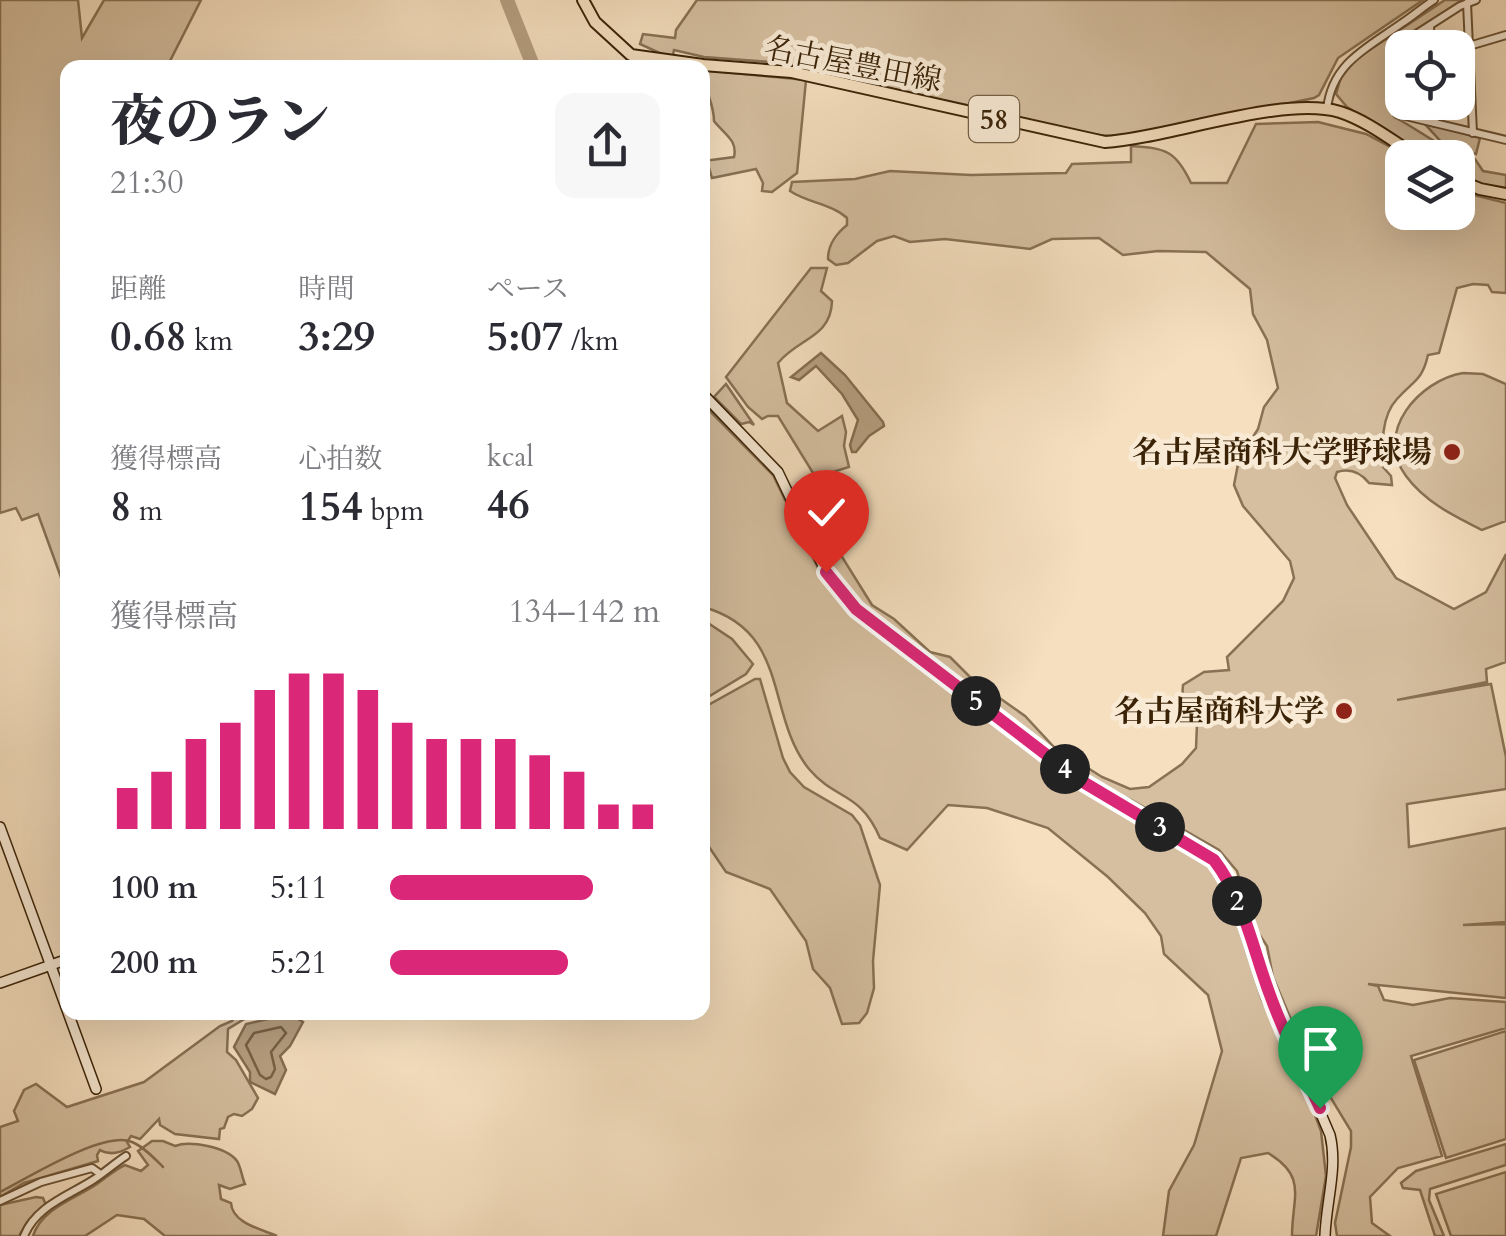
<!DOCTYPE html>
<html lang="ja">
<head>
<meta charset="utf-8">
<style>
	:root { --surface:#fff; --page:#f7f7f7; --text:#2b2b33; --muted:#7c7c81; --accent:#db2777 }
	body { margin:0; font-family:Cardo,"Noto Serif JP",serif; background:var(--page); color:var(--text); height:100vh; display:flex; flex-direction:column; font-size:38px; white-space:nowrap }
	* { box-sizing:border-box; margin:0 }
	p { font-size:32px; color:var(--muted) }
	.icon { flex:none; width:55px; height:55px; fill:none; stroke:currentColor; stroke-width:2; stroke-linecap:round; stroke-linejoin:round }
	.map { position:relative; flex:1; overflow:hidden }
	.drawer { position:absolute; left:60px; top:60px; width:650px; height:960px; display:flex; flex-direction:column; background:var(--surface); border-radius:20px; box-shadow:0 10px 40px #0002 }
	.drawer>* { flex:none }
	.controls { position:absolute; left:1385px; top:30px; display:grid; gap:20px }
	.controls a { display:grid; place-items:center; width:90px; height:90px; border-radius:20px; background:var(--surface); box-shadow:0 10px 40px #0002; font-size:50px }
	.pin { position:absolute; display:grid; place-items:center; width:85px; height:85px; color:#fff; margin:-102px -42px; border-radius:50% 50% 50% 0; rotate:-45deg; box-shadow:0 0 10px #0007 }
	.pin .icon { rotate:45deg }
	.km { position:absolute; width:50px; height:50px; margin:-25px; border-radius:50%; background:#222; color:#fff; font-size:28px; line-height:50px; text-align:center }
	.round { display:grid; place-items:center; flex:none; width:105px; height:105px; border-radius:20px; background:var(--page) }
	.summary { display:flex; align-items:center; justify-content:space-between; height:170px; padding:0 50px }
	h1 { font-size:55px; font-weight:800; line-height:75px }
	.stats { display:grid; grid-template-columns:repeat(3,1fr); gap:15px; height:170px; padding:10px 50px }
	.stats div { display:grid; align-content:center }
	.stats b { font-size:42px; font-weight:800 }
	.stats small { font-size:28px; font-weight:400 }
	.stats p { font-size:28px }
	.chart { height:280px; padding:20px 50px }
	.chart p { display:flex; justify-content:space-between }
	.chart svg { width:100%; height:180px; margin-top:10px; stroke:var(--accent); stroke-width:6 }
	ul { padding:0 50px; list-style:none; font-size:32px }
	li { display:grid; grid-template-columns:160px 120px 1fr; align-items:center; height:75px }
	li i { height:25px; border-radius:12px; background:var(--accent) }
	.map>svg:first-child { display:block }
	.green { fill:#d5bfa0; stroke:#887154; stroke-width:2.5 }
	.water { fill:#b69f80; stroke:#856d50; stroke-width:2.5 }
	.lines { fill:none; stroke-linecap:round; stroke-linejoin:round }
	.shore { stroke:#786144; stroke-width:2.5 }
	.stream { stroke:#856d50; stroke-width:2.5 }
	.river { stroke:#b69f80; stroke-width:14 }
	.street-casing { stroke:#6a5235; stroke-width:10 }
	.secondary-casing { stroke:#3b2307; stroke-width:12 }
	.primary-casing { stroke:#3b2307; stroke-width:14 }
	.street { stroke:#f8ead5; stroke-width:6 }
	.secondary { stroke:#f8ead5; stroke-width:9 }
	.primary { stroke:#f5dfbf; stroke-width:10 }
	.route-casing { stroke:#fff; stroke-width:20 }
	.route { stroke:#db2777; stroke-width:12 }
	.poi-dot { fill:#8f2418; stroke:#f8ead5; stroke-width:4 }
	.labels { text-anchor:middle; stroke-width:9; stroke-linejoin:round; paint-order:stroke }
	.shield { fill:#f8ead5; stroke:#745f45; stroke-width:2.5 }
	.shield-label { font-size:28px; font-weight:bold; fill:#3b2307 }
	.street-label { font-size:30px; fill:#3b2307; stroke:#f8ead5 }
	.poi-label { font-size:30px; font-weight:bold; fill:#3b2307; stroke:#f8ead5; text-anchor:end }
</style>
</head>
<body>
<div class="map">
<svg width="1506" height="1236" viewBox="0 0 1506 1236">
	<rect width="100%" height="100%" fill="#f5dfbf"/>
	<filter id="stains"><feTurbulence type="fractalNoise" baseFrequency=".002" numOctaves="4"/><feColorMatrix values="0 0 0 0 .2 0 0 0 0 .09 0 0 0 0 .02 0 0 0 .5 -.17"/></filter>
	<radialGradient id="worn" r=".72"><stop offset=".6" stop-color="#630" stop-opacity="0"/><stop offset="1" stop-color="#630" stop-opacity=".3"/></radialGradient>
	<g class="green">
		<polygon points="0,0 78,0 82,38 104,0 201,0 170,61 171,67 68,68 67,594 38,514 22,520 16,508 0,513"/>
		<polygon points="697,0 1423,0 1338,58 1319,95 1314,98 1153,131 1110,136 1076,133 784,63 704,57 674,50 673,55 666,56 640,44 643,34 675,38 676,30"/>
		<path d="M1445 0H1463L1389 47 1394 112 1396 118C1423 132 1445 152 1475 159L1483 171 1506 175V189L1486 186 1458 176V158L1428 157 1347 107 1336 94 1341 77 1350 63Z"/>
		<path d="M703 70 806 80 797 173 772 192 762 191 763 183 756 169 712 178 709 168 703 169V161L734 157C738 140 724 134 714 121 714 101 703 90 703 70Z"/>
		<path d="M1318 122 1366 134 1409 157 1402 158V212H1458V191L1506 203V293L1492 292 1488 285 1473 284 1457 288 1439 353 1428 355C1422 381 1414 380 1397 399 1381 416 1382 445 1383 467L1391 476 1392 485 1369 483C1361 473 1350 468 1337 472L1335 478 1347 505 1396 578 1454 609 1486 592 1506 554V662L1486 669 1487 682 1397 700 1491 684 1506 757V789L1407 804 1409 847 1506 828V922L1463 925 1506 924V998L1368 984 1378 986 1384 1000 1413 1005 1450 998 1506 1002V1028L1411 1056 1442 1156 1398 1168 1370 1197 1372 1223 1390 1236H1337L1335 1223 1351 1147V1131L1309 1062 1273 977 1267 946 1255 928 1237 871 1219 850 1131 800 1101 788 1063 762 871 614C832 577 821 543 799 495H805L820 507 834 544 872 605 894 619 930 652 950 657 970 677 1025 716 1053 746 1102 777 1130 789 1149 787 1182 764 1196 748 1197 724 1182 699 1183 685 1204 672 1229 670 1227 657 1283 601 1294 578 1290 561 1243 506 1234 485 1239 459 1258 429 1264 407 1278 388 1267 340 1253 314 1250 289 1206 252 1158 251 1123 255 1099 238 1052 239 1030 249 945 239 910 242 894 236 877 241 848 263 836 265 828 259C828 244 836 234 847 225V218C832 204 808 203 790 191L792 182 855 179 890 171 971 175 1066 173 1072 164 1131 162V146C1166 148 1176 151 1191 183H1227L1256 124Z"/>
		<polygon points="1424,123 1480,138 1476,154 1446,147"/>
		<path d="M811 268H827L821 291 832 301C831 338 798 338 778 363L787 403 818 431 842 416 846 432 844 446 849 467 833 472 813 473 778 416H768L762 419 748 407 726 377Z"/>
		<path d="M1463 373 1483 374 1506 384V521L1482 530C1454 516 1425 502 1406 476 1373 432 1420 380 1463 373Z"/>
		<polygon points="726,384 754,425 749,422 741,424 714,397"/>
		<path d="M702 403 773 475 820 572 842 601 869 626 1096 798 1166 835 1212 867 1225 886 1262 1000 1308 1096 1321 1131 1326 1176 1316 1236H1292C1292 1197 1308 1177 1268 1153L1241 1158 1216 1236H1163L1169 1191 1194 1145 1222 1051 1208 995 1164 954 1161 936 1145 913 1108 877 1048 828 987 808 948 805 907 850 880 838C860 791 836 801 809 769 765 715 791 631 703 607Z"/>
		<polygon points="702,619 732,639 753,664 746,674 703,700"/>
		<polygon points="755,679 760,679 783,758 790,772 804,787 852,815 860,825 880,885 873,961 874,988 867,1013 859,1023 842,1024 830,988 813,969 806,941 770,889 726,872 703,838 703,708"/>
		<path d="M238 1013H275L246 1018 228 1029 227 1052 236 1060 258 1098 252 1109 242 1116 234 1114 228 1117 224 1128 220 1129 219 1139 175 1134 160 1125 159 1119 140 1139 131 1136 127 1142 130 1147C120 1153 110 1156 100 1150L97 1155 98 1161 24 1183 0 1197V1127L18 1121 14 1111 24 1090 36 1084 67 1107 144 1082 220 1026 232 1021Z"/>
		<polygon points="1506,1031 1506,1139 1446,1158 1414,1060"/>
		<path d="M152 1141H163L175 1146C189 1140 227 1147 237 1161 241 1167 242 1178 245 1184L230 1189 219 1185 221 1199 231 1203C232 1223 261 1229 277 1236H165L144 1219 117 1215 85 1236H33C42 1208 75 1199 97 1184 107 1177 114 1170 125 1165L141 1171 148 1165 138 1151Z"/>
		<polygon points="1506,1144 1506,1165 1430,1189 1429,1200 1444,1236 1435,1236 1420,1190 1403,1188 1401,1183 1416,1171"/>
		<polygon points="1506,1172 1506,1236 1451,1236 1436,1194"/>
		<polygon points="36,1197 43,1198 46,1205 27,1222 19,1236 0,1236 0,1205"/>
	</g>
	<g class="water">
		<polygon points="821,353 845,375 883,422 884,426 869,436 856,452 852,452 850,445 858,420 842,394 816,366 799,380 791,377"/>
		<polygon points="290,1014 303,1022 290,1046 280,1056 286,1070 275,1094 250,1082 250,1072 234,1047 246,1024"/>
	</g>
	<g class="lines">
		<polygon class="shore" points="281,1027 286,1033 271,1052 275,1069 271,1077 266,1079 260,1075 246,1045 254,1033"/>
		<path class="stream" d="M0 1192C28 1178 104 1130 132 1142 144 1147 154 1158 163 1167"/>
		<polyline class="river" points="507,0 534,68"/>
		<defs>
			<g id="street">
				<polyline points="1476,0 1460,6 1396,47 1393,55 1397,114 1506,140"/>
				<polyline points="1467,3 1473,133"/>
				<polyline points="1430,26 1431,48"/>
				<polyline points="1469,46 1506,35"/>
				<polyline points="1434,102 1435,123"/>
				<path d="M1327 109C1332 63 1367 48 1402 23 1413 16 1423 7 1434 0"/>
				<polyline points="0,1201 41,1182 92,1168 99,1173"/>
				<path d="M24 1236C36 1206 68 1196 93 1180 104 1173 115 1163 126 1156"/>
			</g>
			<g id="secondary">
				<path d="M702 393 778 472 826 572 855 609 1078 779 1214 860 1238 902 1270 995 1330 1135C1338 1168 1326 1202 1325 1236"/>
				<polyline points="0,827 96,1089"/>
				<polyline points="0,983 68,959"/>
			</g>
			<g id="primary">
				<path d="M583 0 595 22 631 55 703 65 792 72 1105 142C1169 138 1282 95 1340 112 1368 121 1395 143 1420 158"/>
				<polyline points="1458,180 1480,189 1506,194"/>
			</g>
		</defs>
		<use href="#street" class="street-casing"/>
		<use href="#secondary" class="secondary-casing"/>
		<use href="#primary" class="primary-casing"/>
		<use href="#street" class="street"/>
		<use href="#secondary" class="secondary"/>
		<use href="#primary" class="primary"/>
	</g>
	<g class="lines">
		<defs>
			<path id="route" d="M826 572 856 609 1078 779 1214 860C1244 899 1253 950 1270 995 1284 1034 1303 1071 1320 1108"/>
		</defs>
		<use href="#route" class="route-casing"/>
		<use href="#route" class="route"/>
	</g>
	<g class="poi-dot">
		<circle cx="1452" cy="452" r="10"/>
		<circle cx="1344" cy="711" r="10"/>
	</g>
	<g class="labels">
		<rect class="shield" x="969" y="96" width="50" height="46" rx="8"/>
		<g class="shield-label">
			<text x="994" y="129">58</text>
		</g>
		<g class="street-label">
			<text transform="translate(853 64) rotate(11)" y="10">名古屋豊田線</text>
		</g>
		<g class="poi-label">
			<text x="1432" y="462">名古屋商科大学野球場</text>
			<text x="1324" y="721">名古屋商科大学</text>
		</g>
	</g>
	<rect width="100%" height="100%" filter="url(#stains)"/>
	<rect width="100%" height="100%" fill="url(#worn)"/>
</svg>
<div class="controls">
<a><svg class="icon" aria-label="locate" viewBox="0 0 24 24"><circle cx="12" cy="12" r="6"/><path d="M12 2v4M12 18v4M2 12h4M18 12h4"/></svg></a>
<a><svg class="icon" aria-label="layers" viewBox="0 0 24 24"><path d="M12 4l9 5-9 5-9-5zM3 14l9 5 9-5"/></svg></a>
</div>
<div class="pin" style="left:1320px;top:1108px;background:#1e9e55"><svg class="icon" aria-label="arrive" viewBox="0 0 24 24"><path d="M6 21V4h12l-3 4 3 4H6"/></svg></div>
<div class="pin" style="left:826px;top:572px;background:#d93025"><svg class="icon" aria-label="check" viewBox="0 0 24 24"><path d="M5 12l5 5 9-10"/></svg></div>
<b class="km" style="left:1237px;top:901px">2</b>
<b class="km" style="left:1160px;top:827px">3</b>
<b class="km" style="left:1065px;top:769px">4</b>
<b class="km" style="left:976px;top:701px">5</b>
<section class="drawer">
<div class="summary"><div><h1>夜のラン</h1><p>21:30</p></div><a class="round"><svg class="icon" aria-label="share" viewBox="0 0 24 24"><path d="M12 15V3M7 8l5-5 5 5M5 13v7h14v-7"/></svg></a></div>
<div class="stats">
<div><p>距離</p><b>0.68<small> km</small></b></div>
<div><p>時間</p><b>3:29</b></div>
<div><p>ペース</p><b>5:07<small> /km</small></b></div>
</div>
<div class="stats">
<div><p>獲得標高</p><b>8<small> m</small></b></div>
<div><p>心拍数</p><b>154<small> bpm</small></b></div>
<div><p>kcal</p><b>46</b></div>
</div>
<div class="chart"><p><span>獲得標高</span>134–142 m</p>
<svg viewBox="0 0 160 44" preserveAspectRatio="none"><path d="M5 44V34M15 44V30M25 44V22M35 44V18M45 44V10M55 44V6M65 44V6M75 44V10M85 44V18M95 44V22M105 44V22M115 44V22M125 44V26M135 44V30M145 44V38M155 44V38"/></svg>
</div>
<ul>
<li><b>100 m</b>5:11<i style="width:75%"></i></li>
<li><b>200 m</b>5:21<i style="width:66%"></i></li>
</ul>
</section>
</div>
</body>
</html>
